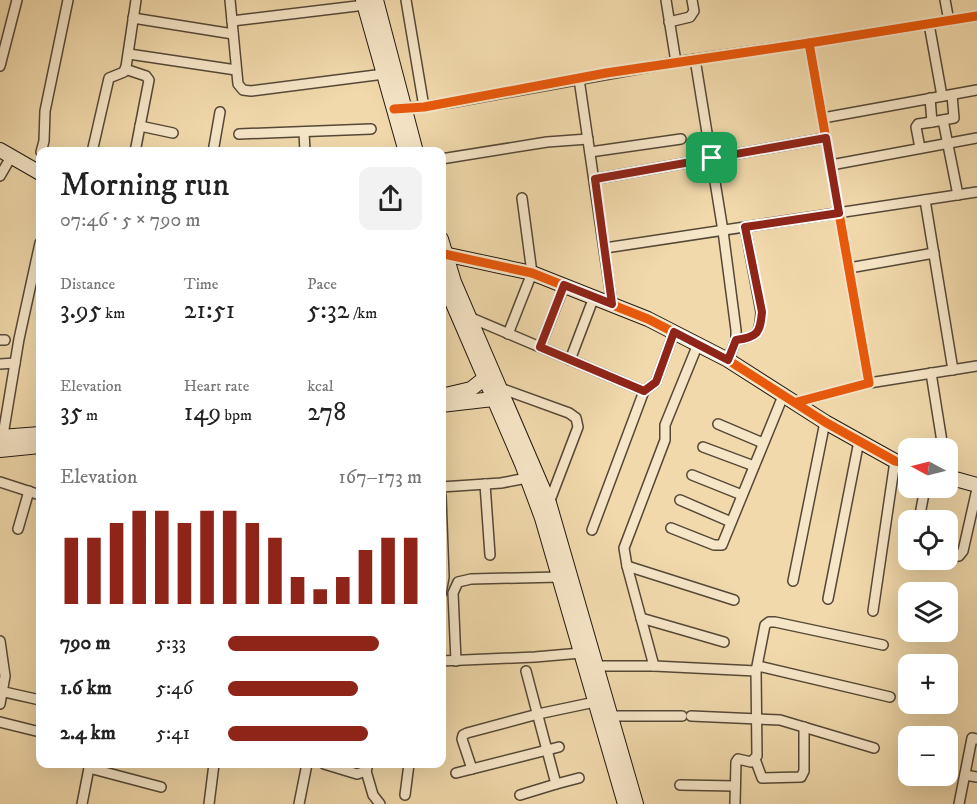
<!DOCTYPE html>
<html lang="en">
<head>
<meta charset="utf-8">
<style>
	:root { --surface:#fff; --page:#f2f2f2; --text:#222; --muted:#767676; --accent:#8f2418 }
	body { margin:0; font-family:"IM FELL DW Pica",serif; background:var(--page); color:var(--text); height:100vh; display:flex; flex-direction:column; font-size:22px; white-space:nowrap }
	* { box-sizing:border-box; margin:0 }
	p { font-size:20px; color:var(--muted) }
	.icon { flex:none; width:33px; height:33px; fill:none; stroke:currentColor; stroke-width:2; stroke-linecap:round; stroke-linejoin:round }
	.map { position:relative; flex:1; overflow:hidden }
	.panel { position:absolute; left:36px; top:147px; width:410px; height:621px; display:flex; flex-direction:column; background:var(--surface); border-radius:12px; box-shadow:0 6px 24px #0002 }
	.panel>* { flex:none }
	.needle { width:39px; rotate:277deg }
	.tools { position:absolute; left:898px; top:438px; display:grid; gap:12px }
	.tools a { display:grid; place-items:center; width:60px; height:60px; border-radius:12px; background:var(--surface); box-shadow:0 6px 24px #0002; font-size:30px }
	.pin { position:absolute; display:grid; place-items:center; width:51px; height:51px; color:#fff; margin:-26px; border-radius:12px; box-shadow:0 3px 9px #0006 }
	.round { display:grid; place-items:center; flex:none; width:63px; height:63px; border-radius:12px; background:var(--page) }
	.headline { display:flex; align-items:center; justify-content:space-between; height:102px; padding:0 24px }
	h1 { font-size:33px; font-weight:600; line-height:45px }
	.metrics { display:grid; grid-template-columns:repeat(3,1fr); gap:9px; height:102px; padding:6px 24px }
	.metrics div { display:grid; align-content:center }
	.metrics b { font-size:26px; font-weight:600 }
	.metrics small { font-size:16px; font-weight:400 }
	.metrics p { font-size:16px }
	.chart { height:168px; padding:12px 24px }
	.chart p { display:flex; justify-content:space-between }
	.chart svg { width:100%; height:108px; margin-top:6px; stroke:var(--accent); stroke-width:6 }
	ul { padding:0 24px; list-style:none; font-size:20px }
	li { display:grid; grid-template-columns:96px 72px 1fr; align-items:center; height:45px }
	li i { height:15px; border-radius:8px; background:var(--accent) }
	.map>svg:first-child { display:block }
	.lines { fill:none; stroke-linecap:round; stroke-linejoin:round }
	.street-casing { stroke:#544837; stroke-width:12 }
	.secondary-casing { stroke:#201810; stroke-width:16 }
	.street { stroke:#f6e6c8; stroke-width:9 }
	.secondary { stroke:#f6e6c8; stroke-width:14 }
	.cycleway-casing { stroke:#f6e6c8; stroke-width:13 }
	.cycleway { stroke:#e8590c; stroke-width:9 }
	.route-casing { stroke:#fff; stroke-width:12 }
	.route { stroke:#8f2418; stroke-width:8 }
</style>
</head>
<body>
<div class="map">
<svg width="977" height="804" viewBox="0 0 977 804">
	<rect width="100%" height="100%" fill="#f1d9ab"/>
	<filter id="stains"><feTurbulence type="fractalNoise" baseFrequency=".00333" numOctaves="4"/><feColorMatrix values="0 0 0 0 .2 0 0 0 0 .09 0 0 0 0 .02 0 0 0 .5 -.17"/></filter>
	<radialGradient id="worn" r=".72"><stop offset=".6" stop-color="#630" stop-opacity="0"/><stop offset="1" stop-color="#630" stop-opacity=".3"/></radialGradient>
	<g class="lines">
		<defs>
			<g id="street">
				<polyline points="230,0 238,84 243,90 251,91 384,74"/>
				<polyline points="406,0 424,107"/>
				<polyline points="666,0 676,62"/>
				<polyline points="945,0 949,21"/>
				<polyline points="133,18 233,34"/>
				<polyline points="232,21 365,5"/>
				<polyline points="669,22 690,17 694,11 692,0"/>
				<polyline points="929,24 942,96"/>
				<polyline points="129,54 236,70"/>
				<polyline points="695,59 723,231 736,330 736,340 728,360"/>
				<polyline points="0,66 17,0"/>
				<polyline points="125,69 146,76 149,80 135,152"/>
				<polyline points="579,79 612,304"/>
				<polyline points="930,98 932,122 943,120 958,195"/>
				<polyline points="399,109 449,103 676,62 809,43 977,16"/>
				<polyline points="823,118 977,90"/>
				<polyline points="943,120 954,118 952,95"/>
				<polyline points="140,126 173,133"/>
				<polyline points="304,132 305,152"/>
				<polyline points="239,134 371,129"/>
				<polyline points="920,148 916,127 918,124 932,122"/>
				<polyline points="41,152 44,141 45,111 68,0"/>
				<polyline points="92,152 109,78 124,72 126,67 136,0"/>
				<polyline points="213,152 220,112"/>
				<polyline points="590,152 681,139"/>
				<polyline points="441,159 547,142 588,139"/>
				<polyline points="831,165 977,138"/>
				<polyline points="0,176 11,157"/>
				<polyline points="595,179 826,138"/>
				<polyline points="925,200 953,370"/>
				<polyline points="605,248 977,192"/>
				<polyline points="849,268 934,253"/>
				<polyline points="469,317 644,391 592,530"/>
				<polyline points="508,334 532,273 522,198"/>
				<polyline points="0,340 5,340"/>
				<path d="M736 340C758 337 760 333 761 312L745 227"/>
				<polyline points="540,347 564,286"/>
				<polyline points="570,360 594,297"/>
				<polyline points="0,364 15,363"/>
				<polyline points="931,373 943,448"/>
				<polyline points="869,383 977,366"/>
				<polyline points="500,388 569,413 576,418 578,427 549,503"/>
				<polyline points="644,391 656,382 674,332"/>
				<polyline points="797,402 869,383 809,43"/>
				<polyline points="718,424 763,443"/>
				<polyline points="2,441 19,339 40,243"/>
				<polyline points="703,447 754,466"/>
				<polyline points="692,475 742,495"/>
				<polyline points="0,482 40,495"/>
				<polyline points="485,484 490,555"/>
				<polyline points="441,487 501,483 527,478"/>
				<polyline points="441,496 444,577 441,594"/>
				<polyline points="680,500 731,522"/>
				<polyline points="919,520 925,488"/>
				<polyline points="671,528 714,545 722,545 783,396"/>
				<polyline points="18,529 29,491"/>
				<polyline points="948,557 959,556 963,551 977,489"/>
				<polyline points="627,566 734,600"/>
				<polyline points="793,581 825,422"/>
				<polyline points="828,599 859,441"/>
				<polyline points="873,611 895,461"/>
				<polyline points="641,618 724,642"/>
				<polyline points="0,641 5,676 0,704"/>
				<polyline points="441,661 535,657 581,653"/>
				<polyline points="456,661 453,593 458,582 471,579 559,577"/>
				<polyline points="596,666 654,666 756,671 765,625 769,622 775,622 883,645"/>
				<polyline points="654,666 627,566 624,548 665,440 665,425 698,344"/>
				<polyline points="758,666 890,697"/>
				<polyline points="0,691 40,700"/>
				<polyline points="611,716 682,716"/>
				<polyline points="691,716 780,720 874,748"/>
				<polyline points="0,722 40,732"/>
				<polyline points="559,747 472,769 462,739 463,735 467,733 538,714 595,702"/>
				<polyline points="755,759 762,778 801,777 804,771 804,727"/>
				<polyline points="90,764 89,768 161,787"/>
				<polyline points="324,764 357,774 366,771 368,764"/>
				<polyline points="366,771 373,795 380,804"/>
				<polyline points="456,773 472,769"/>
				<polyline points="965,775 977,777"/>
				<polyline points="556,784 579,778"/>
				<polyline points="680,785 735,786"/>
				<polyline points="405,795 409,764"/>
				<polyline points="520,795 556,784 526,671"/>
				<polyline points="82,804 89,768"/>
				<polyline points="209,804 214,764"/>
				<polyline points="299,804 307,764"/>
				<polyline points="735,804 736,762 738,759 751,762 757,756 756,671"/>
				<polyline points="959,804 972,738 977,739"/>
			</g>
			<g id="secondary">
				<polyline points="363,0 406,152"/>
				<polyline points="376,0 416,152"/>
				<polyline points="0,150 40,173"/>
				<polyline points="441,239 454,282 549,503 636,804"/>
				<polyline points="441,255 444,254 532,273 648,319 728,360 825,422 859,441 895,461 909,465"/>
				<polyline points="441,276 522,464 542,518 625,804"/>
				<polyline points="441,396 471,389 485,378"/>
				<polyline points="441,405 493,399"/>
				<polyline points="0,437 40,434"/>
				<polyline points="0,450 40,446"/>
				<polyline points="948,477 977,485"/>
			</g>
		</defs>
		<use href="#street" class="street-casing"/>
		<use href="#secondary" class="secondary-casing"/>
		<use href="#street" class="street"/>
		<use href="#secondary" class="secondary"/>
		<defs>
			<g id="cycleway">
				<polyline points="394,109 424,107 606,73 809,43 977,16"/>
				<polyline points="441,255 444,254 532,273 648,319 728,360 825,422 859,441 895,461 909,465"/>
				<polyline points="797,402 869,383 809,43"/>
			</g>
		</defs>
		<use href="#cycleway" class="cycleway-casing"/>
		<use href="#cycleway" class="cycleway"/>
	</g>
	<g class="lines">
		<defs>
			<path id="route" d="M826 138 839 213 745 227 762 312C760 333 758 337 736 340L728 360 674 332 656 382 644 391 540 347 564 285 612 304 595 179Z"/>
		</defs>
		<use href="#route" class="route-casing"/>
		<use href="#route" class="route"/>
	</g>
	<rect width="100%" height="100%" filter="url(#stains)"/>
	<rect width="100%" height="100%" fill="url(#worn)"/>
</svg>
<div class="tools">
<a><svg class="needle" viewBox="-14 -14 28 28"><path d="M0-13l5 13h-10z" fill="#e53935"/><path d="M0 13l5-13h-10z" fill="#767676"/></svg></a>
<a><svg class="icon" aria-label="locate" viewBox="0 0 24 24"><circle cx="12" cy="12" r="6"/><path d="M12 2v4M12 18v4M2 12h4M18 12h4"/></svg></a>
<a><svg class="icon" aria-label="layers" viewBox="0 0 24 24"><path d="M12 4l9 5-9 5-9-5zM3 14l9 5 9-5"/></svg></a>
<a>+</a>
<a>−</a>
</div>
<div class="pin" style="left:712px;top:158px;background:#1e9e55"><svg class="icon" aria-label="arrive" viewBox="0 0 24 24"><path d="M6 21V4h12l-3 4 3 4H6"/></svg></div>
<section class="panel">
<div class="headline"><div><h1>Morning run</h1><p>07:46 · 5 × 790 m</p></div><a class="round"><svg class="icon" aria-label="share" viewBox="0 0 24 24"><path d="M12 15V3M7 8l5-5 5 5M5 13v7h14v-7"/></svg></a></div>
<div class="metrics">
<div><p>Distance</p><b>3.95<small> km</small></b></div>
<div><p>Time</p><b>21:51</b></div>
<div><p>Pace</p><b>5:32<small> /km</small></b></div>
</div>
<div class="metrics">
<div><p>Elevation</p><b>35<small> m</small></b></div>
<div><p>Heart rate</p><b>149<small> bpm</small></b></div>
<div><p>kcal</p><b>278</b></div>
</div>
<div class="chart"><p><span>Elevation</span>167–173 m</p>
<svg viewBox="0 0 160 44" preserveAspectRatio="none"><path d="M5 44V17M15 44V17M25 44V11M35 44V6M45 44V6M55 44V11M65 44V6M75 44V6M85 44V11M95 44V17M105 44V33M115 44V38M125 44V33M135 44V22M145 44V17M155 44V17"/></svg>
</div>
<ul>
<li><b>790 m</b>5:33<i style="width:78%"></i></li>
<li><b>1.6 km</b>5:46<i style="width:67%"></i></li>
<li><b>2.4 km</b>5:41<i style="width:72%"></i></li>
</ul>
</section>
</div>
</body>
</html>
